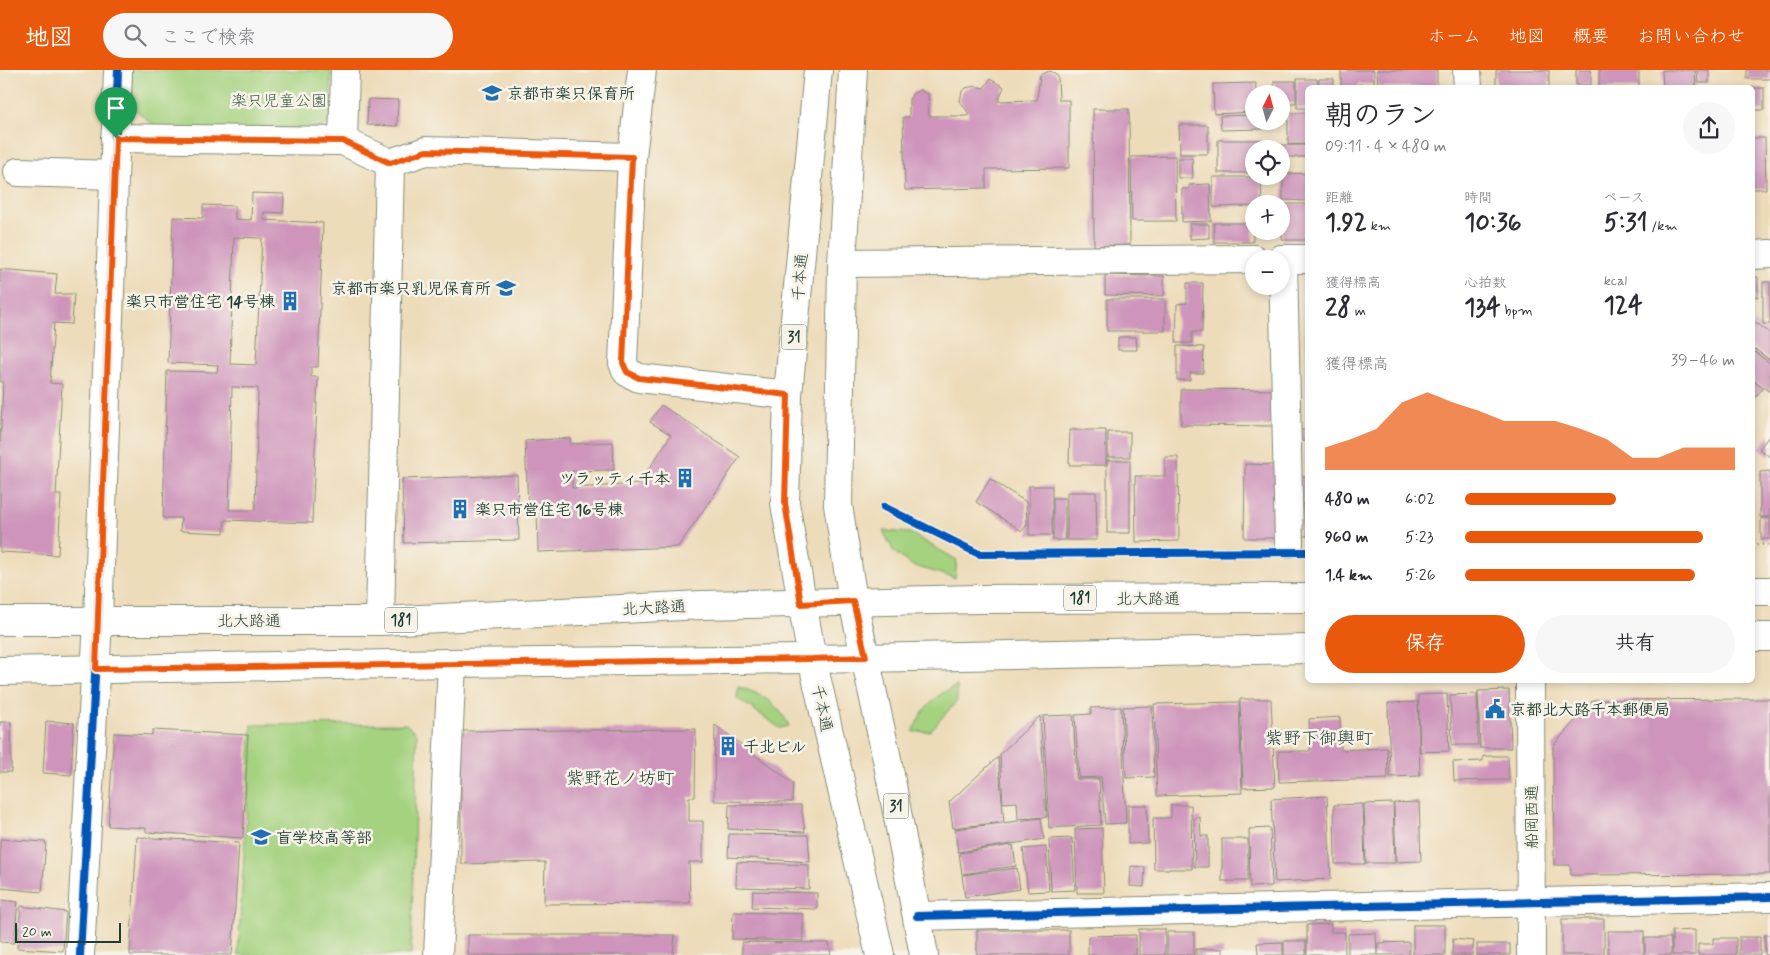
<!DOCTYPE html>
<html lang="ja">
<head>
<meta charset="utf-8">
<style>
	:root { --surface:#fff; --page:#f7f7f7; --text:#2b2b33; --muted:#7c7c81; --accent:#ea580c }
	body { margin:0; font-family:Mynerve,"Klee One",sans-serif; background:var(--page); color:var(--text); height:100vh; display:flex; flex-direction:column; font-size:19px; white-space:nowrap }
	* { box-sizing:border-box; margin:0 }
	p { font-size:16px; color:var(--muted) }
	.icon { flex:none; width:28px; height:28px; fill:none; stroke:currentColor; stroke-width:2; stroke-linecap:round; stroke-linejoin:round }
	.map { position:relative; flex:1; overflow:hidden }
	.panel { position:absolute; left:1305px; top:15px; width:450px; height:598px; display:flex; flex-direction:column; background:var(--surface); border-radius:8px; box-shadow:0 2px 8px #0003 }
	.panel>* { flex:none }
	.needle { width:32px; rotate:6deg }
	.controls { position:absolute; left:1245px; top:15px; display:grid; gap:10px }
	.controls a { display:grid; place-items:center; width:45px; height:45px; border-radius:50%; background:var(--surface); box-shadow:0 2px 8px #0003; font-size:25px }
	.scale { position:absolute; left:15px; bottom:12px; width:106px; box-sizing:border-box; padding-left:5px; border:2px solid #1f3d34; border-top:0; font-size:14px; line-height:18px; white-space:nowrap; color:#1f3d34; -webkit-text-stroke:4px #f7f3e8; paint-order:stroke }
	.pin { position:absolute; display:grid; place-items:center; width:42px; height:42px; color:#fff; margin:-51px -21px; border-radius:50% 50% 50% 0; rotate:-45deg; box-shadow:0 0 5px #0007 }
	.pin .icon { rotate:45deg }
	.round { display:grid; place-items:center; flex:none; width:52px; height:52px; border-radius:26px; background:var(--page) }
	.head { display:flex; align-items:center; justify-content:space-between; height:85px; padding:0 20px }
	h1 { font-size:28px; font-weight:800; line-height:38px }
	.metrics { display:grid; grid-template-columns:repeat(3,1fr); gap:8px; height:85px; padding:5px 20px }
	.metrics div { display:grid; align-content:center }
	.metrics b { font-size:25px; font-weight:800 }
	.metrics small { font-size:14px; font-weight:400 }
	.metrics p { font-size:14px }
	.chart { height:140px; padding:10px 20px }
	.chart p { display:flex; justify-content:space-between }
	.chart svg { width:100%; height:90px; margin-top:5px; fill:var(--accent); opacity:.7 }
	.button { display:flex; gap:10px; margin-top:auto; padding:10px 20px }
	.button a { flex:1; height:58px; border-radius:30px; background:var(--accent); color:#fff; font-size:20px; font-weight:800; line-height:58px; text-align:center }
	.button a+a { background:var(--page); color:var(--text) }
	ul { padding:0 20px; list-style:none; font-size:16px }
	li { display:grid; grid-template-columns:80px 60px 1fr; align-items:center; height:38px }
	li i { height:12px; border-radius:6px; background:var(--accent) }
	header { display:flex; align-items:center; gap:30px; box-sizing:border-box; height:70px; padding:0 25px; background:var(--accent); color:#fff }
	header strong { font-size:24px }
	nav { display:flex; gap:28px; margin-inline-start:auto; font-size:18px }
	.search { width:350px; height:45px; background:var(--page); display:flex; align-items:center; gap:12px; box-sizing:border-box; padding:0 18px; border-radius:28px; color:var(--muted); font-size:19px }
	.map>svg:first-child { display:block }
	.green { fill:#a4d27f; stroke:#62885a }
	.building { fill:#ce94bb; fill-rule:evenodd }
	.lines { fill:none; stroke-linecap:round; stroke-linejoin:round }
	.minor-casing { stroke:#868c77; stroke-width:30 }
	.major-casing { stroke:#868c77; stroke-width:30 }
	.path { stroke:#868c77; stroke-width:3; stroke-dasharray:1 4; stroke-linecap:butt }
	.minor { stroke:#fff; stroke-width:28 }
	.major { stroke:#fff; stroke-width:28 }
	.cycleway-casing { stroke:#f7f3e8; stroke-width:11 }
	.cycleway { stroke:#0057b8; stroke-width:8 }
	.route-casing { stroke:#fff; stroke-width:10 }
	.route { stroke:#ea580c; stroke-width:6 }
	.labels { text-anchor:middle; stroke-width:5; stroke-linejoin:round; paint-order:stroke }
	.shield { fill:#f7f3e8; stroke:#60746a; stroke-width:1 }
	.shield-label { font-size:15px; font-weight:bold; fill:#1f3d34 }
	.poi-label { font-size:16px; font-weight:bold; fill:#1f3d34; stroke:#f7f3e8; text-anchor:start }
	.park-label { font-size:16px; fill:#3a5b43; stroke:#f7f3e8 }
	.street-label { font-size:16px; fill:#1f3d34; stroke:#f7f3e8 }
	.neighbourhood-label { font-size:18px; fill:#1f3d34; stroke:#f7f3e8 }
</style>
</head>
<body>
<header>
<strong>地図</strong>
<div class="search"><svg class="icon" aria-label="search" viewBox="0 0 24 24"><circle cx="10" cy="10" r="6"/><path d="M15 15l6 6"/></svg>ここで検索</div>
<nav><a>ホーム</a><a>地図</a><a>概要</a><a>お問い合わせ</a></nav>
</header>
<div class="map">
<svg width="1770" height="885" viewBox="0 0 1770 885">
	<rect width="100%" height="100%" fill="#f7f3e8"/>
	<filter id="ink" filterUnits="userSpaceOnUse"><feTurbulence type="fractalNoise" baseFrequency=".02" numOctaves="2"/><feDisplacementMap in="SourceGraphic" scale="10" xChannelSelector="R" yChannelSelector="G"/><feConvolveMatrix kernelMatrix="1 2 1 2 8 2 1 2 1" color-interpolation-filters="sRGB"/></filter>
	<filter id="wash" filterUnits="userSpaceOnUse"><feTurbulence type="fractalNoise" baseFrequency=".0096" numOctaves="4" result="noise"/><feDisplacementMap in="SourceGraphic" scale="20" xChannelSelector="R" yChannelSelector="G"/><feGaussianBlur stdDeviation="1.12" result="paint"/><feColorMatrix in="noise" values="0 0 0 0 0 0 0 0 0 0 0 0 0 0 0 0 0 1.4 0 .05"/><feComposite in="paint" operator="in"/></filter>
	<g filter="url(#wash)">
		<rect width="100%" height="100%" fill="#eddcba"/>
		<g class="green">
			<polygon points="131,0 331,0 331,52 313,62 158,59 131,36"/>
			<polygon points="883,461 910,463 957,490 955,508 911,495 894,482"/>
			<path d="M957 616V631L930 661 913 662C921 639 934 625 957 616Z"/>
			<path d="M738 617C761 623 778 633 789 656L780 658 737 628Z"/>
			<polygon points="406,654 417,664 411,885 238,885 252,655"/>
		</g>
		<g id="blocks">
			<g class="building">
				<polygon points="1341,0 1374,0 1374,14 1358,14 1357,18 1341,18"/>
				<polygon points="1377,0 1437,0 1437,17 1378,17"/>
				<rect x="1496" y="0" width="53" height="18"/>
				<rect x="1576" y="0" width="15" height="15"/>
				<rect x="1599" y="0" width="40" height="18"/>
				<polygon points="1662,0 1695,0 1696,18 1663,18"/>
				<polygon points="1697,0 1709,0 1709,13 1698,13"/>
				<rect x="1747" y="0" width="23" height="9"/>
				<polygon points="1049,1 1055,3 1058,7 1059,30 1069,30 1069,98 986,99 986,118 905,120 903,47 909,47 909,29 913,23 920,20 928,24 929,46 968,46 968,42 960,31 962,21 966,18 975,16 984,18 990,9 1004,17 998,31 1037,30 1040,5"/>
				<polygon points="1297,9 1317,9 1317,18 1308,18 1308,38 1297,38"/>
				<polygon points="1319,9 1334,9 1334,18 1318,18"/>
				<polygon points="1274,11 1296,11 1296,33 1281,33 1281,24 1274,24"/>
				<polygon points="1256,13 1254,42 1214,44 1213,14"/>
				<rect x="1752" y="18" width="12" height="22"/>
				<polygon points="368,29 398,30 397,56 367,55"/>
				<polygon points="1093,39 1129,39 1130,175 1094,176"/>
				<polygon points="1288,43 1308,43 1308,74 1288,75"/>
				<polygon points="1254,45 1254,51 1261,51 1262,59 1221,60 1220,46"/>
				<polygon points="1179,55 1208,55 1208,84 1180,84"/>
				<polygon points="1752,68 1765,68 1766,119 1752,119"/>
				<polygon points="1218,70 1261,70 1261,79 1254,79 1254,103 1218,103"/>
				<polygon points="1277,75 1308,75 1308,87 1281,87 1281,79 1278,79"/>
				<polygon points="1175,86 1176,151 1132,151 1131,87"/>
				<polygon points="1178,88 1192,88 1193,108 1178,108"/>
				<polygon points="1308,103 1308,131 1283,130 1283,104"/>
				<polygon points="1213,107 1261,107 1262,134 1254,134 1254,136 1213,137"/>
				<polygon points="1210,114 1211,151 1182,152 1182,119 1189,119 1189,115"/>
				<path d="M252 123 284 124 283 143 264 142V150L323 153 318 297H311V307H318L312 453 225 450 224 463 180 461 181 448H163L167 301 217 302 218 295 168 293 173 147 203 148V135L235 136V149L251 150ZM234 167 262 168 256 295 230 294ZM232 317 258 318 255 440H229Z"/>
				<polygon points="1281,134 1308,134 1308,170 1282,170"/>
				<rect x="1214" y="153" width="39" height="19"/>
				<polygon points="1190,154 1209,154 1209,168 1190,169"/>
				<polygon points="0,199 57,204 55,224 74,224 72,254 54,253 50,313 62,314 56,425 61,425 58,485 0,482 0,376 3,312 0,312"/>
				<polygon points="1105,205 1164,206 1164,226 1105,225"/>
				<polygon points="1752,207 1758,207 1758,227 1752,226"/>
				<rect x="1763" y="212" width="7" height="42"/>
				<polygon points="1187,213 1203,213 1202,262 1192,262 1192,273 1176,273 1177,234 1187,233"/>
				<rect x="1107" y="229" width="58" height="32"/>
				<polygon points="1755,252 1770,263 1770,290 1752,277 1752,256"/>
				<polygon points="1118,267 1136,267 1137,280 1118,280"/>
				<polygon points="1177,276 1204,277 1203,303 1190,303 1190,310 1177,310"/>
				<polygon points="1752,280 1770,293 1770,322 1752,309"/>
				<polygon points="1752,311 1763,318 1752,331"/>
				<polygon points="1181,319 1277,320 1277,356 1181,355"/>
				<polygon points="661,335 740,387 678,477 538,482 537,436 528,436 525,371 570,368 570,374 613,372 614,400 572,401 572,418 639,414 671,365 650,352"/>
				<polygon points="1070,360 1106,360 1106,395 1069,395"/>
				<rect x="1300" y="360" width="8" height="11"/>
				<rect x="1108" y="362" width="22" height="25"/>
				<polygon points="1770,365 1770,387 1759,379"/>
				<polygon points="1165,387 1178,387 1179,471 1136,472 1135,406 1165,406"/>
				<rect x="1107" y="390" width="23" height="73"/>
				<polygon points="1245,394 1278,395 1278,468 1244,468"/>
				<polygon points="1770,401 1770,447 1760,447 1760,402"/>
				<polygon points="517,405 519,470 404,473 402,409"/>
				<rect x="1299" y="406" width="9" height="60"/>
				<polygon points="990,409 1026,432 1027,455 1022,461 976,432"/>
				<rect x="1029" y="416" width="23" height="49"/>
				<polygon points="1067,422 1096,422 1097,470 1067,470"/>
				<rect x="1053" y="428" width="12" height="42"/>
				<rect x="1761" y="448" width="9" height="21"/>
				<polygon points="1509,620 1511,678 1480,678 1478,621"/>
				<polygon points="1447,624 1449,681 1420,682 1418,625"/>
				<polygon points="1477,624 1478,675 1452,675 1450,625"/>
				<polygon points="1240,629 1271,629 1275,717 1243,718"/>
				<polygon points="1770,629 1770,804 1571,805 1570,795 1554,795 1553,676 1593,630"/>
				<polygon points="1239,632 1242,723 1157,726 1154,634"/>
				<polygon points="1418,632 1420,706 1390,707 1388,633"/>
				<polygon points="1152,636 1154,707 1126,708 1123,637"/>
				<polygon points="1121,637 1126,753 1105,754 1101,707 1079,708 1075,645 1091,644 1091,638"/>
				<polygon points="1073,645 1077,709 1099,709 1101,755 1049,758 1043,646"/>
				<polygon points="1040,646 1047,747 1018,749 1017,732 1003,733 1000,684"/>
				<polygon points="1340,647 1341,680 1387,678 1388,709 1279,712 1278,681 1310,681 1309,649"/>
				<polygon points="46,651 74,653 71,705 43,703"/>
				<rect x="0" y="652" width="11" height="50"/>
				<polygon points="715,655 793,713 792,732 714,731"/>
				<polygon points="696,659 695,727 689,727 689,751 703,751 703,792 689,792 690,833 544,834 545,792 461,794 461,661"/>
				<polygon points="152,660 248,665 243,768 146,762 146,758 108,756 114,663 152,665"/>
				<polygon points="1483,686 1508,686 1509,710 1454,711 1453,692 1483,691"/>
				<polygon points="998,687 1004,752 953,758 949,732"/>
				<polygon points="1327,726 1331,809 1275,812 1271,729"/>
				<polygon points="1419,732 1421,791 1396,792 1394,733"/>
				<polygon points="1393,733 1395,793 1366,793 1364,734"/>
				<polygon points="1363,734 1365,794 1335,794 1334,735"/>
				<polygon points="729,735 801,735 805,762 728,759"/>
				<polygon points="1128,735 1147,735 1148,773 1128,774"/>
				<polygon points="1171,735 1191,735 1192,799 1154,799 1153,748 1171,748"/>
				<polygon points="1200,747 1201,766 1208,766 1208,797 1195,797 1194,748"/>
				<polygon points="1041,748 1044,769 958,782 955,759"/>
				<polygon points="1102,758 1104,823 1077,823 1075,759"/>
				<polygon points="1270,758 1272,816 1250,817 1249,759"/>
				<polygon points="729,764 808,765 810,792 728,787"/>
				<polygon points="137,767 239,773 232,885 130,885"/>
				<polygon points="1072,768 1075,820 1051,821 1049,769"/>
				<polygon points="0,769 46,772 42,822 0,818"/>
				<rect x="1222" y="769" width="26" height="42"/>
				<polygon points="1013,775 1016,796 962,804 959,783"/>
				<polygon points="1046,777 1049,821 1028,822 1023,779"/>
				<polygon points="737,792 809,795 809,819 736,817"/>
				<polygon points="1131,796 1145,797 1144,817 1130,816"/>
				<polygon points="1017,798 1020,819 965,827 962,805"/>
				<polygon points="753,821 817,823 817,839 752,837"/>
				<polygon points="0,830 18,832 14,873 0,872"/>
				<polygon points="21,836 66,842 63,881 17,878"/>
				<polygon points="733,842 803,844 803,871 732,869"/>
				<rect x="1562" y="849" width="42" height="36"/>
				<polygon points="1331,854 1331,862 1345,862 1345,885 1307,885 1307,855"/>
				<rect x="1413" y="855" width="32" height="30"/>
				<rect x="1139" y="859" width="26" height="26"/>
				<rect x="977" y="860" width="92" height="25"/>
				<polygon points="1695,860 1695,885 1672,885 1672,861"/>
				<rect x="1608" y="861" width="36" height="24"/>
				<rect x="1167" y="862" width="27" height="23"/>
				<polygon points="1376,863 1377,885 1348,885 1348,864"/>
				<polygon points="468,865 675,865 673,885 468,885"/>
				<polygon points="1136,865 1136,885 1088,885 1088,866"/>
				<rect x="1765" y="865" width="5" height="20"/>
				<rect x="1739" y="867" width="21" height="18"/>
				<rect x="1645" y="868" width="26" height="17"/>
				<polygon points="1713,868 1736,868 1736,885 1698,885 1698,874 1713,874"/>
				<polygon points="1453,869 1474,871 1472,885 1452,885"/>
				<rect x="1284" y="871" width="22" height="14"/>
				<polygon points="742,872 829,873 831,885 742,885"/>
				<polygon points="1283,872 1283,885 1258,885 1257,873"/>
				<polygon points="1409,872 1409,885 1378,885 1378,873"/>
				<rect x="1477" y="874" width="33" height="11"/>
				<rect x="1196" y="879" width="27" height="6"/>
			</g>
		</g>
	</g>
	<g filter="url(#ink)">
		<use href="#blocks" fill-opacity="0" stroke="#868c77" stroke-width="1"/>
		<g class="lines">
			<defs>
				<g id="minor">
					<polyline points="642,0 632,87 623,293 627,302 639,308 788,325"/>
					<polyline points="1467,0 1468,18"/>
					<polyline points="115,68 343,71 390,93 426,81 632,87"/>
					<polyline points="343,71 345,0"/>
					<polyline points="18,102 114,105"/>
					<polyline points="1752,185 1770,184"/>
					<polyline points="1281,189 1308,189"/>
					<polyline points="1283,189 1289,473"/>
					<polyline points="842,193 1254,189"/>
					<polyline points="380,551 390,93"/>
					<polyline points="1530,610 1531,885"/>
					<polyline points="917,846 1770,827"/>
					<polyline points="80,885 98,550 118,0"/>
					<polyline points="438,885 452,593"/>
				</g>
				<g id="major">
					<polyline points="818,0 788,325 785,433 812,589 880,885"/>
					<polyline points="853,0 842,193 838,435 853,531 887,689 924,885"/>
					<polyline points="1752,521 1770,521"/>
					<polyline points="0,551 380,551 702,535 980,529 1308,528"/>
					<polyline points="1752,567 1770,567"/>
					<polyline points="0,601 452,593 812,589 1308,579"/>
				</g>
			</defs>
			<use href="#minor" class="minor-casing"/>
			<use href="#major" class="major-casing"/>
			<g class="path">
				<polyline points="884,437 979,484 1259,483"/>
				<polyline points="1752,475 1770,474"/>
			</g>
			<use href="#minor" class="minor"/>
			<use href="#major" class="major"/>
			<defs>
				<g id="cycleway">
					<polyline points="884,437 979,484 1308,482"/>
					<polyline points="917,846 1770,827"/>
					<polyline points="80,885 98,550 118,0"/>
				</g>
			</defs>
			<use href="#cycleway" class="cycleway-casing"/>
			<use href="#cycleway" class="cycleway"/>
		</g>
	</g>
	<g class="lines" filter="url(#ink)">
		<defs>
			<polygon id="route" points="116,68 343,71 390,93 426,81 632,87 623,293 627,302 639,308 788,325 785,433 801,534 853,531 866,587 812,589 96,599"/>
		</defs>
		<use href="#route" class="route-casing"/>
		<use href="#route" class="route"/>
	</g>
	<defs>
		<symbol id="school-bare" viewBox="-9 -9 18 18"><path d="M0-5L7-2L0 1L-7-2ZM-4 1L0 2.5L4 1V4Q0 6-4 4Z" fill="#1f6fb2" stroke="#f7f3e8" stroke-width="2.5" paint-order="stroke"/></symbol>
		<symbol id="building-bare" viewBox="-9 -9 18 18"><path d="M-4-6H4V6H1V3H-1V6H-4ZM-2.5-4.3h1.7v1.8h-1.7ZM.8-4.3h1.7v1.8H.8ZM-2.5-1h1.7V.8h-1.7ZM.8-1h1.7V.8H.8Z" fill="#1f6fb2" stroke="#f7f3e8" stroke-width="2.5" paint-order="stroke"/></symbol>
		<symbol id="civic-bare" viewBox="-9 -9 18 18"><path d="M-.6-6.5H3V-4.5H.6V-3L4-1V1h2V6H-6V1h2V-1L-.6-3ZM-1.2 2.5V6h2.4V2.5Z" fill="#1f6fb2" stroke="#f7f3e8" stroke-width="2.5" paint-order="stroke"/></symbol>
	</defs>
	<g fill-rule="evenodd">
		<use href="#school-bare" x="478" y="9" width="28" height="28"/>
		<use href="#school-bare" x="492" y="204" width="28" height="28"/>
		<use href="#building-bare" x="276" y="217" width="28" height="28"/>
		<use href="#building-bare" x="671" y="394" width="28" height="28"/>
		<use href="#building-bare" x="446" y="425" width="28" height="28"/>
		<use href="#civic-bare" x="1481" y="625" width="28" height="28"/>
		<use href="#building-bare" x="714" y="662" width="28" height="28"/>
		<use href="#school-bare" x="247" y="753" width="28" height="28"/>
	</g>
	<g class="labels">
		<g class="shield">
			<rect x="781.5" y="254.5" width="25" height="25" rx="4"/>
			<rect x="1064" y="515.5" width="32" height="25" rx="4"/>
			<rect x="385" y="537.5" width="32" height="25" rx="4"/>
			<rect x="883.5" y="723.5" width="25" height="25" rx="4"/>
		</g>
		<g class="shield-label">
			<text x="794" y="272">31</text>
			<text x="1080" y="533">181</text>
			<text x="401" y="555">181</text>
			<text x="896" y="741">31</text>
		</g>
		<g class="poi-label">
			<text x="507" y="29">京都市楽只保育所</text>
			<text x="491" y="224" text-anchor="end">京都市楽只乳児保育所</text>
			<text x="275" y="237" text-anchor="end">楽只市営住宅 14号棟</text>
			<text x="670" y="414" text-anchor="end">ツラッティ千本</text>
			<text x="475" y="445">楽只市営住宅 16号棟</text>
			<text x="1510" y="645">京都北大路千本郵便局</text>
			<text x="743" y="682">千北ビル</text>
			<text x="276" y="773">盲学校高等部</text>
		</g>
		<g class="park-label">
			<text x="279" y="36">楽只児童公園</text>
		</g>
		<g class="street-label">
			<text transform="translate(799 207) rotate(-85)" y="6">千本通</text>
			<text x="1148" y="534">北大路通</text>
			<text transform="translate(654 537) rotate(-3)" y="6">北大路通</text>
			<text x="249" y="556">北大路通</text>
			<text transform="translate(823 638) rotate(78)" y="6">千本通</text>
			<text transform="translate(1531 747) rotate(-90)" y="6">船岡西通</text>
		</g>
		<g class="neighbourhood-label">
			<text x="1319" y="674">紫野下御輿町</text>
			<text x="620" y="714">紫野花ノ坊町</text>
		</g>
	</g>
</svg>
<div class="controls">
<a><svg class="needle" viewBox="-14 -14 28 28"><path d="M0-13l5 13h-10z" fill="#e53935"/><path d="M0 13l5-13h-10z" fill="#7c7c81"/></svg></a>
<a><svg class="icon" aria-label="locate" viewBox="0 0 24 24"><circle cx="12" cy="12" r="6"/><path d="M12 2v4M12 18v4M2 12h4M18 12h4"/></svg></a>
<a>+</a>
<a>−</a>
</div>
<div class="scale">20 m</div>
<div class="pin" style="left:116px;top:68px;background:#1e9e55"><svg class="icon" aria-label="arrive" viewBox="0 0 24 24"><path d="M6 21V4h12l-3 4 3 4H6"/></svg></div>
<section class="panel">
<div class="head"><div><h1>朝のラン</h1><p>09:11 · 4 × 480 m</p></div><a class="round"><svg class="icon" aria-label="share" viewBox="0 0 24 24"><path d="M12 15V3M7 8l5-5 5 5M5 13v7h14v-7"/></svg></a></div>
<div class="metrics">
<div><p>距離</p><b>1.92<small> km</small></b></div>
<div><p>時間</p><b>10:36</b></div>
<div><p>ペース</p><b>5:31<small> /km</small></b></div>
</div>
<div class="metrics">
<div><p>獲得標高</p><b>28<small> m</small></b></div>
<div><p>心拍数</p><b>134<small> bpm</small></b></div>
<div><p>kcal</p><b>124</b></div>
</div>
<div class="chart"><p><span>獲得標高</span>39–46 m</p>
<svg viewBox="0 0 160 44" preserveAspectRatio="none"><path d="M0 44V33L10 29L20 24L30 11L40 6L50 11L60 15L70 20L80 20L90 20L100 24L110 29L120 38L130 38L140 33L150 33L160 33V44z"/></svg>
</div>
<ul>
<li><b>480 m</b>6:02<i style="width:56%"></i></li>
<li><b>960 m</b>5:23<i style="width:88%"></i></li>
<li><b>1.4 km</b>5:26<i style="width:85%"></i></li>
</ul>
<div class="button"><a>保存</a><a>共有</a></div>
</section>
</div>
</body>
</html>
